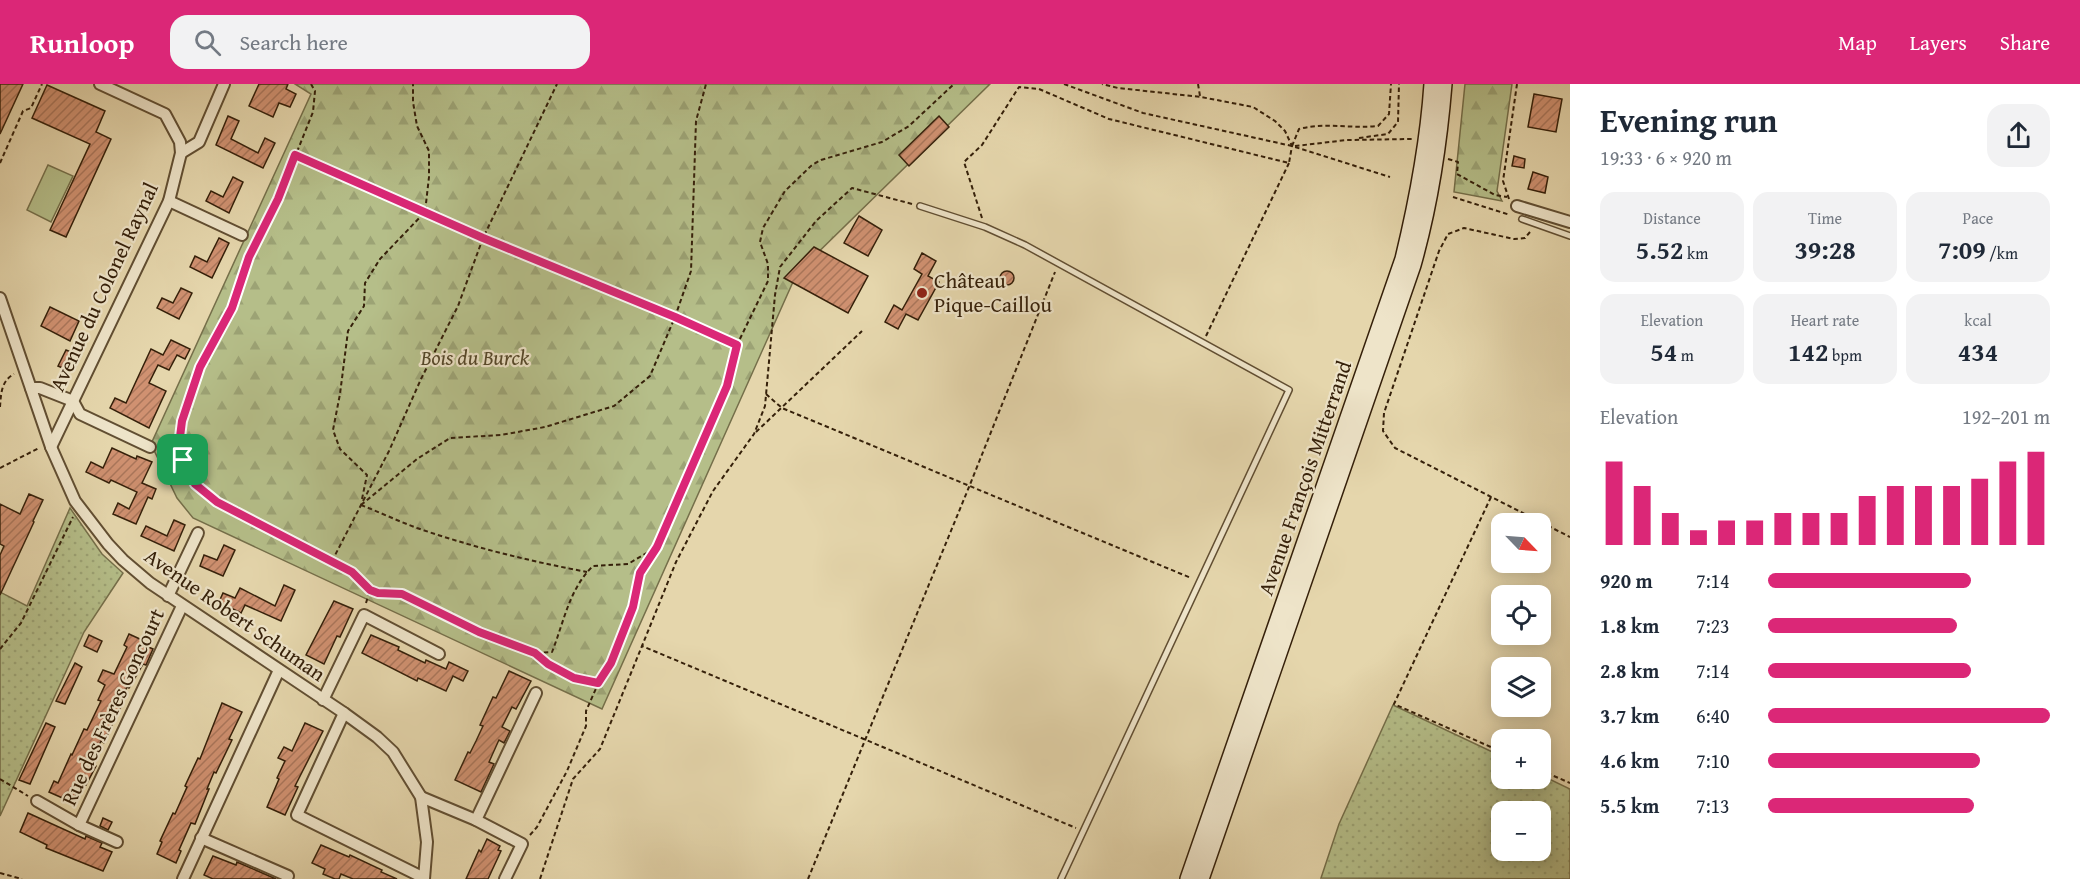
<!DOCTYPE html>
<html lang="en">
<head>
<meta charset="utf-8">
<style>
	:root { --surface:#fff; --page:#f2f2f3; --text:#1f2937; --muted:#747a83; --accent:#db2777 }
	body { margin:0; font-family:"Gentium Book Plus",serif; background:var(--page); color:var(--text); height:100vh; display:flex; flex-direction:column; font-size:22px; white-space:nowrap }
	* { box-sizing:border-box; margin:0 }
	p { font-size:20px; color:var(--muted) }
	.icon { flex:none; width:33px; height:33px; fill:none; stroke:currentColor; stroke-width:2; stroke-linecap:round; stroke-linejoin:round }
	.map { position:relative; flex:1; overflow:hidden }
	.panel { display:flex; flex-direction:column; background:var(--surface); width:510px }
	.panel>* { flex:none }
	.needle { width:39px; rotate:115deg }
	.buttons { position:absolute; left:1491px; top:429px; display:grid; gap:12px }
	.buttons a { display:grid; place-items:center; width:60px; height:60px; border-radius:12px; background:var(--surface); box-shadow:0 3px 15px #0003; font-size:30px }
	.pin { position:absolute; display:grid; place-items:center; width:51px; height:51px; color:#fff; margin:-26px; border-radius:12px; box-shadow:0 3px 9px #0006 }
	.round { display:grid; place-items:center; flex:none; width:63px; height:63px; border-radius:18px; background:var(--page) }
	.head { display:flex; align-items:center; justify-content:space-between; height:102px; padding:0 30px }
	h1 { font-size:33px; font-weight:800; line-height:45px }
	.figures { display:grid; grid-template-columns:repeat(3,1fr); gap:9px; height:102px; padding:6px 30px }
	.figures div { display:grid; align-content:center; border-radius:15px; background:var(--page); text-align:center }
	.figures b { font-size:26px; font-weight:800 }
	.figures small { font-size:16px; font-weight:400 }
	.figures p { font-size:16px }
	.chart { height:168px; padding:12px 30px }
	.chart p { display:flex; justify-content:space-between }
	.chart svg { width:100%; height:108px; margin-top:6px; stroke:var(--accent); stroke-width:6 }
	ul { padding:0 30px; list-style:none; font-size:20px }
	li { display:grid; grid-template-columns:96px 72px 1fr; align-items:center; height:45px }
	li i { height:15px; border-radius:8px; background:var(--accent) }
	header { display:flex; align-items:center; gap:36px; box-sizing:border-box; height:84px; padding:0 30px; background:var(--accent); color:#fff }
	header strong { font-size:28px }
	nav { display:flex; gap:33px; margin-inline-start:auto; font-size:21px }
	.search { width:420px; height:54px; background:var(--page); display:flex; align-items:center; gap:15px; box-sizing:border-box; padding:0 21px; border-radius:18px; color:var(--muted); font-size:22px }
	main { display:flex; flex:1; min-height:0 }
	.map>svg:first-child { display:block }
	.grass { fill:url(#grass-dots); stroke:#756f4a; stroke-width:1.5; fill-rule:evenodd }
	.forest { fill:url(#forest-firs); stroke:#756f4a; stroke-width:1.5 }
	.pitch { fill:#b5be89; stroke:#756f4a; stroke-width:1.5 }
	.building { fill:url(#building-hatch); stroke:#35200a; stroke-width:1.5 }
	.lines { fill:none; stroke-linecap:round; stroke-linejoin:round }
	.lane-casing { stroke:#614e32; stroke-width:8 }
	.street-casing { stroke:#614e32; stroke-width:14 }
	.secondary-casing { stroke:#35200a; stroke-width:18 }
	.path { stroke:#35200a; stroke-width:2; stroke-dasharray:4.5 3; stroke-linecap:butt }
	.lane { stroke:#eee4c9; stroke-width:5 }
	.street { stroke:#eee4c9; stroke-width:10 }
	.secondary { stroke:#eee4c9; stroke-width:15 }
	.route-casing { stroke:#fff; stroke-width:12 }
	.route { stroke:#db2777; stroke-width:8 }
	.poi-dot { fill:#8f2418; stroke:#eee4c9; stroke-width:2 }
	.labels { text-anchor:middle; stroke-width:4.5; stroke-linejoin:round; paint-order:stroke }
	.poi-label { font-size:21px; fill:#35200a; stroke:#eee4c9; text-anchor:start }
	.street-label { font-size:21px; fill:#35200a; stroke:#eee4c9 }
	.park-label { font-size:21px; font-style:italic; fill:#55482a; stroke:#eee4c9 }
</style>
</head>
<body>
<header>
<strong>Runloop</strong>
<div class="search"><svg class="icon" aria-label="search" viewBox="0 0 24 24"><circle cx="10" cy="10" r="6"/><path d="M15 15l6 6"/></svg>Search here</div>
<nav><a>Map</a><a>Layers</a><a>Share</a></nav>
</header>
<main>
<div class="map">
<svg width="1570" height="795" viewBox="0 0 1570 795">
	<defs>
		<pattern id="grass-dots" width="8" height="8" patternUnits="userSpaceOnUse" patternTransform="scale(1.5)"><rect width="8" height="8" fill="#b5be89"/><path d="M2 2h.1M6 6h.1" fill="none" stroke="#9ca375" stroke-width="1.8" stroke-linecap="round"/></pattern>
		<pattern id="forest-firs" width="22" height="20" patternUnits="userSpaceOnUse" patternTransform="scale(1.5)"><rect width="22" height="20" fill="#b5be89"/><path d="M5 1l3.5 6h-7zM16 11l3.5 6h-7z" fill="#9ca375"/></pattern>
		<pattern id="building-hatch" width="6" height="6" patternUnits="userSpaceOnUse" patternTransform="scale(1.5)"><rect width="6" height="6" fill="#d09171"/><path d="M-1 1l2-2M0 6l6-6M5 7l2-2" fill="none" stroke="#aa765b"/></pattern>
	</defs>
	<rect width="100%" height="100%" fill="#e5d6ac"/>
	<filter id="stains"><feTurbulence type="fractalNoise" baseFrequency=".00333" numOctaves="4"/><feColorMatrix values="0 0 0 0 .2 0 0 0 0 .09 0 0 0 0 .02 0 0 0 .5 -.17"/></filter>
	<radialGradient id="worn" r=".72"><stop offset=".6" stop-color="#630" stop-opacity="0"/><stop offset="1" stop-color="#630" stop-opacity=".3"/></radialGradient>
	<g class="grass">
		<polygon points="70,424 102,470 123,489 84,548 0,732 0,508 27,522"/>
		<path d="M1393 621 1501 672 1502 694H1540L1541 691 1570 705V795L1321 794 1339 740ZM1502 728H1540V766H1502Z"/>
	</g>
	<g class="forest">
		<polygon points="295,0 990,0 797,189 602,625 193,434 177,414 151,360 311,10"/>
		<polygon points="1465,0 1512,0 1497,107 1502,117 1454,108"/>
	</g>
	<polygon class="pitch" points="48,81 73,92 51,138 27,126"/>
	<g class="building">
		<polygon points="0,0 23,0 0,50"/>
		<polygon points="259,0 288,0 286,5 296,10 290,23 279,19 273,33 249,22"/>
		<polygon points="47,1 105,27 96,48 111,55 66,153 50,146 90,60 32,34"/>
		<polygon points="1534,10 1562,15 1556,48 1528,43"/>
		<polygon points="228,32 239,37 231,55 258,69 265,54 275,59 263,84 216,61"/>
		<polygon points="939,32 949,43 909,82 899,71"/>
		<polygon points="1514,72 1525,75 1524,84 1512,82"/>
		<polygon points="1533,88 1548,93 1545,109 1528,105"/>
		<polygon points="233,93 243,98 229,129 206,117 211,107 223,113"/>
		<polygon points="859,132 882,146 868,172 844,159"/>
		<polygon points="219,154 229,159 212,194 190,183 195,172 207,178"/>
		<polygon points="814,163 868,192 848,229 784,194"/>
		<polygon points="922,169 936,177 928,192 939,198 918,236 906,230 898,245 885,238 894,221 902,226 922,190 914,185"/>
		<circle cx="1007" cy="194" r="7"/>
		<polygon points="181,204 192,209 179,235 157,224 162,214 173,219"/>
		<polygon points="50,223 79,237 70,257 41,242"/>
		<polygon points="171,256 190,265 185,275 177,271 169,286 158,281 149,299 166,307 149,344 110,324 115,314 126,319 151,265 163,271"/>
		<polygon points="66,266 78,271 70,287 58,282"/>
		<polygon points="112,364 136,375 137,372 152,378 142,399 156,405 152,415 148,413 136,440 113,430 118,419 129,425 137,408 111,396 109,399 86,388 91,378 103,384"/>
		<polygon points="29,410 43,416 33,437 34,438 0,511 0,471 4,462 0,460 0,420 20,430"/>
		<polygon points="174,436 185,441 174,467 141,452 146,442 167,452"/>
		<polygon points="224,461 235,466 223,492 200,482 204,471 217,476"/>
		<polygon points="284,501 295,506 281,537 245,521 241,529 219,518 223,509 235,514 240,504 275,522"/>
		<polygon points="334,517 353,525 340,553 337,552 324,580 306,571"/>
		<polygon points="129,550 142,556 141,560 153,565 146,581 143,580 129,604 127,603 119,620 122,621 115,634 104,659 101,657 91,679 96,682 86,701 84,700 80,709 77,707 74,715 69,713 67,716 49,708 54,697 58,699 71,670 72,671 84,645 87,646 101,617 98,616 105,601 98,597 103,586 114,590 127,563 124,561"/>
		<polygon points="89,551 102,557 97,568 84,562"/>
		<polygon points="371,551 399,563 398,566 425,579 426,576 446,585 449,578 468,587 463,597 453,592 446,607 418,594 417,597 362,569"/>
		<polygon points="75,579 82,583 65,620 56,617"/>
		<polygon points="509,587 531,597 516,625 512,623 502,643 510,647 504,659 499,656 498,658 489,678 494,680 481,708 455,696 468,668 470,669 476,657 483,642 480,641 493,613 496,614"/>
		<polygon points="222,619 242,628 229,655 232,656 216,689 214,688 207,705 209,705 195,740 191,739 179,766 181,767 176,779 157,770 162,758 160,757 173,729 175,730 187,703 185,702 198,674 200,675"/>
		<polygon points="46,639 55,643 30,700 19,696"/>
		<polygon points="305,639 323,647 295,702 298,703 285,731 267,723 279,695 277,694 285,677 278,674 284,663 292,667"/>
		<polygon points="28,729 85,755 86,752 102,759 100,763 112,768 103,787 46,764 47,761 20,748"/>
		<polygon points="103,734 112,738 108,746 100,742"/>
		<polygon points="487,755 500,762 498,766 501,767 488,795 466,795 479,766 481,768"/>
		<polygon points="321,761 349,773 350,771 382,786 381,788 397,795 353,795 341,790 339,795 335,795 323,790 325,785 312,779"/>
		<polygon points="213,772 236,781 237,778 276,795 213,795 204,791"/>
	</g>
	<g class="lines">
		<defs>
			<g id="lane">
				<polyline points="920,122 985,143 1025,161 1289,306 1061,795"/>
				<polyline points="1522,135 1570,152"/>
			</g>
			<g id="street">
				<polyline points="181,69 199,58 224,0"/>
				<polyline points="169,117 242,151"/>
				<polyline points="1517,122 1570,138"/>
				<polyline points="0,214 51,363 75,417 108,460 123,476 150,499 344,629 377,653 393,668 421,713 427,758 424,795"/>
				<polyline points="31,304 40,304 73,317 80,330 150,363"/>
				<polyline points="51,363 169,117 181,69 180,58 165,30 100,0"/>
				<polyline points="168,512 198,449"/>
				<polyline points="323,616 364,531 439,570"/>
				<polyline points="344,629 297,731 424,794"/>
				<polyline points="421,713 476,736 522,760 505,795"/>
				<polyline points="37,717 79,741 117,758"/>
				<polyline points="476,736 536,609"/>
				<polyline points="79,741 182,522"/>
				<polyline points="201,754 288,792"/>
				<polyline points="183,795 279,586"/>
			</g>
			<g id="secondary">
				<path d="M1188 795 1403 175C1417 117 1428 60 1432 0"/>
				<path d="M1201 795 1413 181C1430 121 1439 62 1444 0"/>
			</g>
		</defs>
		<use href="#lane" class="lane-casing"/>
		<use href="#street" class="street-casing"/>
		<use href="#secondary" class="secondary-casing"/>
		<g class="path">
			<path d="M311 0 315 7 313 28 278 115 249 173 232 224 200 283 182 337 179 353 183 376 195 400 217 418 352 488 370 506 378 509 402 510 479 548 535 569 552 568C564 538 569 505 593 482L628 480 657 463 727 302 737 261 768 197V180L760 158 763 144 785 107 812 81 821 76 882 58 909 42 954 0"/>
			<polyline points="1064,0 1143,29 1292,62 1390,93"/>
			<polyline points="1198,0 1200,12"/>
			<polyline points="1359,54 1388,50 1398,38 1399,0"/>
			<path d="M1292 62 1299 45C1325 38 1351 45 1378 42L1389 30 1391 0"/>
			<polyline points="1295,62 1347,56 1412,55"/>
			<polyline points="295,71 483,154 675,233 736,261"/>
			<polyline points="1448,75 1458,78 1457,90 1495,111 1507,113"/>
			<polyline points="0,79 23,27 31,24 42,0"/>
			<polyline points="1453,113 1510,131"/>
			<polyline points="1509,115 1503,97 1517,0"/>
			<polyline points="912,120 852,104 816,137 780,183 775,211 765,322 754,350 713,407 676,478 642,562 1076,744"/>
			<polyline points="982,134 964,78 982,61 1019,3 1039,5 1109,35 1289,79 1292,62 1285,47 1275,37 1253,23 1201,13 1118,4 1102,0"/>
			<polyline points="1530,148 1525,154 1514,155 1464,144 1448,150 1439,167 1384,329 1383,347 1395,364 1570,453"/>
			<polyline points="1206,252 1289,79"/>
			<polyline points="766,310 782,324 1191,494"/>
			<path d="M0 323C1 310 1 297 14 290"/>
			<polyline points="756,348 862,247"/>
			<polyline points="161,367 183,376"/>
			<polyline points="0,384 39,364"/>
			<polyline points="1491,413 1394,620 1502,668"/>
			<polyline points="362,415 367,391 340,365 333,346 340,310 348,247 364,222 365,199 380,175 425,128 429,93 429,67 417,42 413,18 413,0"/>
			<polyline points="361,421 417,375 450,354 501,351 545,343 614,322 650,292 675,233 691,187 696,37 706,0"/>
			<path d="M361 421C379 428 398 437 417 444 472 463 529 477 587 488"/>
			<polyline points="332,477 389,367 421,295 458,222 483,154 557,0"/>
			<polyline points="366,519 370,506"/>
			<polyline points="0,565 21,539 73,433"/>
			<path d="M535 569C554 586 574 594 598 599L611 579 633 523 640 489 656 465"/>
			<polyline points="1540,686 1570,699"/>
			<polyline points="0,695 28,712"/>
			<polyline points="530,751 537,743 567,687 586,642 586,627 598,600"/>
			<polyline points="0,789 22,795"/>
			<polyline points="540,795 573,695 600,665 642,562"/>
			<polyline points="808,795 969,403 1055,188"/>
		</g>
		<use href="#lane" class="lane"/>
		<use href="#street" class="street"/>
		<use href="#secondary" class="secondary"/>
	</g>
	<g class="lines">
		<defs>
			<polygon id="route" points="295,71 483,154 675,233 737,261 727,302 657,463 640,489 633,523 611,579 598,599 574,594 548,580 535,569 479,548 402,510 378,509 370,506 352,488 217,418 195,400 183,376 180,353 182,337 200,283 232,224 249,173 278,115"/>
		</defs>
		<use href="#route" class="route-casing"/>
		<use href="#route" class="route"/>
	</g>
	<circle class="poi-dot" cx="922" cy="209" r="6"/>
	<g class="labels">
		<g class="poi-label">
			<text x="934" y="204">Château<tspan x="934" dy="24">Pique-Caillou</tspan></text>
		</g>
		<g class="street-label">
			<text transform="translate(104 203) rotate(-65)" y="7">Avenue du Colonel Raynal</text>
			<text transform="translate(1305 394) rotate(-71)" y="7">Avenue François Mitterrand</text>
			<text transform="translate(235 531) rotate(35)" y="7">Avenue Robert Schuman</text>
			<text transform="translate(113 623) rotate(-65)" y="7">Rue des Frères Goncourt</text>
		</g>
		<g class="park-label">
			<text x="475" y="281">Bois du Burck</text>
		</g>
	</g>
	<rect width="100%" height="100%" filter="url(#stains)"/>
	<rect width="100%" height="100%" fill="url(#worn)"/>
</svg>
<div class="buttons">
<a><svg class="needle" viewBox="-14 -14 28 28"><path d="M0-13l5 13h-10z" fill="#e53935"/><path d="M0 13l5-13h-10z" fill="#747a83"/></svg></a>
<a><svg class="icon" aria-label="locate" viewBox="0 0 24 24"><circle cx="12" cy="12" r="6"/><path d="M12 2v4M12 18v4M2 12h4M18 12h4"/></svg></a>
<a><svg class="icon" aria-label="layers" viewBox="0 0 24 24"><path d="M12 4l9 5-9 5-9-5zM3 14l9 5 9-5"/></svg></a>
<a>+</a>
<a>−</a>
</div>
<div class="pin" style="left:183px;top:376px;background:#1e9e55"><svg class="icon" aria-label="arrive" viewBox="0 0 24 24"><path d="M6 21V4h12l-3 4 3 4H6"/></svg></div>
</div>
<section class="panel">
<div class="head"><div><h1>Evening run</h1><p>19:33 · 6 × 920 m</p></div><a class="round"><svg class="icon" aria-label="share" viewBox="0 0 24 24"><path d="M12 15V3M7 8l5-5 5 5M5 13v7h14v-7"/></svg></a></div>
<div class="figures">
<div><p>Distance</p><b>5.52<small> km</small></b></div>
<div><p>Time</p><b>39:28</b></div>
<div><p>Pace</p><b>7:09<small> /km</small></b></div>
</div>
<div class="figures">
<div><p>Elevation</p><b>54<small> m</small></b></div>
<div><p>Heart rate</p><b>142<small> bpm</small></b></div>
<div><p>kcal</p><b>434</b></div>
</div>
<div class="chart"><p><span>Elevation</span>192–201 m</p>
<svg viewBox="0 0 160 44" preserveAspectRatio="none"><path d="M5 44V10M15 44V20M25 44V31M35 44V38M45 44V34M55 44V34M65 44V31M75 44V31M85 44V31M95 44V24M105 44V20M115 44V20M125 44V20M135 44V17M145 44V10M155 44V6"/></svg>
</div>
<ul>
<li><b>920 m</b>7:14<i style="width:72%"></i></li>
<li><b>1.8 km</b>7:23<i style="width:67%"></i></li>
<li><b>2.8 km</b>7:14<i style="width:72%"></i></li>
<li><b>3.7 km</b>6:40<i style="width:100%"></i></li>
<li><b>4.6 km</b>7:10<i style="width:75%"></i></li>
<li><b>5.5 km</b>7:13<i style="width:73%"></i></li>
</ul>
</section>
</main>
</body>
</html>
